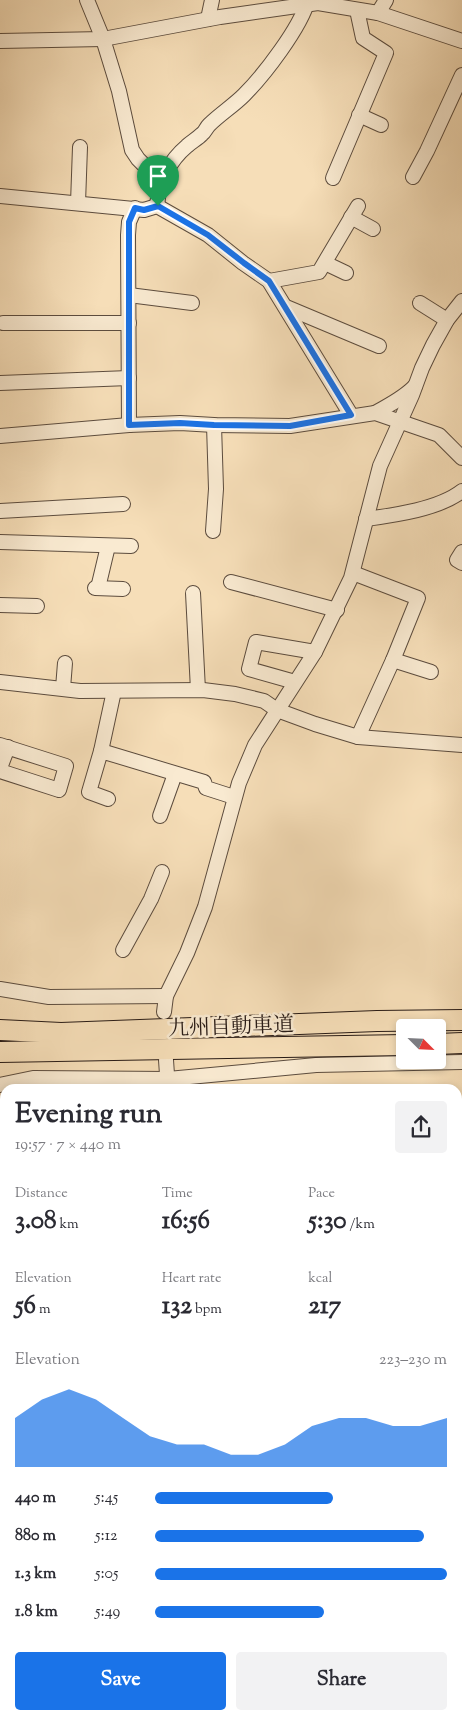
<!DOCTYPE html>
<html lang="en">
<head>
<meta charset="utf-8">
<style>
	:root { --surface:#fff; --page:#f2f2f3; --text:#2b2b33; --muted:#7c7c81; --accent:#1a73e8 }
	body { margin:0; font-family:"Sorts Mill Goudy","Noto Serif JP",serif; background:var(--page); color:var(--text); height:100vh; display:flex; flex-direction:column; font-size:19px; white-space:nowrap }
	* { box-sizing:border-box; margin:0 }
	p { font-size:16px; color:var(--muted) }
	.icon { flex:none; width:28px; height:28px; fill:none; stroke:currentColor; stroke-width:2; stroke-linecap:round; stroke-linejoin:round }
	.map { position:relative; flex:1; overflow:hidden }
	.details { position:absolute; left:0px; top:1084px; width:462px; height:636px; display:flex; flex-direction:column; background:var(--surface); border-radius:15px 15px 0 0; box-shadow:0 2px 8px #0003 }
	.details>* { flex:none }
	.needle { width:32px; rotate:114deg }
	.tools { position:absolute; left:396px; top:1019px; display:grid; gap:10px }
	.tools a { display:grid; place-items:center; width:50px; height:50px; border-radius:5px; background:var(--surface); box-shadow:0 2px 8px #0003; font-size:25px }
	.pin { position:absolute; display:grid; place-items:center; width:42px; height:42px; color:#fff; margin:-51px -21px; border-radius:50% 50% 50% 0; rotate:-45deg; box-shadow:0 0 5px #0007 }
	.pin .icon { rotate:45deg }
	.round { display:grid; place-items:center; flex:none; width:52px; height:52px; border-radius:5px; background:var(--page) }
	.overview { display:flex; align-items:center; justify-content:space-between; height:85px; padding:0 15px }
	h1 { font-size:28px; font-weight:700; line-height:38px }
	.stats { display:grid; grid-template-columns:repeat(3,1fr); gap:8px; height:85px; padding:5px 15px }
	.stats div { display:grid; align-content:center }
	.stats b { font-size:25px; font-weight:700 }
	.stats small { font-size:14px; font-weight:400 }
	.stats p { font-size:14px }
	.chart { height:140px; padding:10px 15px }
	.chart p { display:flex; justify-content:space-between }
	.chart svg { width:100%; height:90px; margin-top:5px; fill:var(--accent); opacity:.7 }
	.primary-button { display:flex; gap:10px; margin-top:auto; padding:10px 15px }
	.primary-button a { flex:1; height:58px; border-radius:5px; background:var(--accent); color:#fff; font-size:20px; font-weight:700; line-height:58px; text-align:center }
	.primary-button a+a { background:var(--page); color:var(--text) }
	ul { padding:0 15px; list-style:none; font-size:16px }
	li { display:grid; grid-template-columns:80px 60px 1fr; align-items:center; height:38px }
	li i { height:12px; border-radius:6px; background:var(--accent) }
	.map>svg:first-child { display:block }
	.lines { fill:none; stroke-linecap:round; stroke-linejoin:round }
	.stream { stroke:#7a6856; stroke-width:4 }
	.minor-casing { stroke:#5c4c3e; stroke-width:16 }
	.highway-casing { stroke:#281b16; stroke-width:22 }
	.minor { stroke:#f9ead1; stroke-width:14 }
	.highway { stroke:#f6deb8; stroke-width:20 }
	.route-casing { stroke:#fff; stroke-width:10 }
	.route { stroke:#1a73e8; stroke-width:6 }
	.labels { text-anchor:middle; stroke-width:5; stroke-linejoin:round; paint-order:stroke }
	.street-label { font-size:21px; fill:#281b16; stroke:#f9ead1 }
</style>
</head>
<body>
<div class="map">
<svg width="462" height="1719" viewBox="0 0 462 1719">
	<rect width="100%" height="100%" fill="#f6deb8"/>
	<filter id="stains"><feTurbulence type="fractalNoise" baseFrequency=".004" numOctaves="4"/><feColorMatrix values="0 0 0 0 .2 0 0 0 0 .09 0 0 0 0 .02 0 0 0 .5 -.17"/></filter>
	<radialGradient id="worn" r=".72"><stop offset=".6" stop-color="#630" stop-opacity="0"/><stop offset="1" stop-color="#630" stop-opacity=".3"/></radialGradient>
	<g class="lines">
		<g class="stream">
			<polyline points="0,1351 5,1350"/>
			<polyline points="361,1715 366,1719"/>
		</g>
		<defs>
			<g id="minor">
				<polyline points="87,0 103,39 119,91 132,150 138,159 161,182"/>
				<polyline points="378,13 386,0"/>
				<polyline points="208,19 212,0"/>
				<polyline points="0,41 103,39 220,17 318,3 378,13 462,41"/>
				<polyline points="359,115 381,125"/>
				<polyline points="413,177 427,151 462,75"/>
				<polyline points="333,178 386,53 363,38 357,10"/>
				<polyline points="0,196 144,210 157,206 208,235 243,263 269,281 351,415"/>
				<polyline points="78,203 80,147"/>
				<path d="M157 206C159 182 168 162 187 146 191 142 197 139 202 134 205 132 206 128 209 125 220 114 233 106 244 95 264 75 301 27 308 0"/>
				<polyline points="351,217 373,229"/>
				<polyline points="325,263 346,273"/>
				<polyline points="269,281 319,272 358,206"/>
				<polyline points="129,295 192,303"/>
				<polyline points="420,303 447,320"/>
				<polyline points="286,307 379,346"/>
				<polyline points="3,323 129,323"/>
				<polyline points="0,383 129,378"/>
				<path d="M375 413C389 405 404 398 415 386"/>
				<polyline points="129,425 128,235 129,222 135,208"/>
				<polyline points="0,436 129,425 180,423 214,425 290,426 375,413 439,435 462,458"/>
				<polyline points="0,511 123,504"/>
				<path d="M366 519C395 515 439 509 462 491"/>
				<polyline points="213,531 216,489 214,425"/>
				<polyline points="0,542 131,546"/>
				<polyline points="462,552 457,560 462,563"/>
				<polyline points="353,573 418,598 393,660 358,737"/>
				<polyline points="231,582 337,610"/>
				<polyline points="95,588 123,589"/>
				<polyline points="98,588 108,546"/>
				<polyline points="193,593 198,690"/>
				<polyline points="0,605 37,606"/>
				<polyline points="393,660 431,672"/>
				<polyline points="0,682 80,691 203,690 235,694 264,701 277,710 315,724 358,737 462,745"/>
				<polyline points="295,682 249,669 256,642 315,652"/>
				<polyline points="63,688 65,663"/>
				<polyline points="0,745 66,766 59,790 0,771"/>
				<polyline points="101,751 114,691"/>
				<polyline points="0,768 8,747"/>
				<polyline points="108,799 89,792 101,751 204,782 206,788 234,797"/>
				<polyline points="160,816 175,774"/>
				<polyline points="123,950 151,899 162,872"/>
				<polyline points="0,989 49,997 166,996"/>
				<polyline points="164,1012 166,996 187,953 205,907 239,783 255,745 315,652 351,578 380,466 412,395 422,368 433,345 447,320 462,301"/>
				<polyline points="166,1060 168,1089"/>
				<polyline points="0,1085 33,1078 168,1079 316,1065 462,1062"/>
				<polyline points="458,1175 462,1177"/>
				<polyline points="458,1274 462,1276"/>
				<polyline points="0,1283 5,1284"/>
				<polyline points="0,1417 5,1418"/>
				<polyline points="458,1447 462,1448"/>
				<polyline points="0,1532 5,1533"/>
				<polyline points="458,1549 462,1550"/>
				<polyline points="0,1597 5,1592"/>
				<polyline points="458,1676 462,1678"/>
				<polyline points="141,1715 150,1719"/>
				<polyline points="62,1718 64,1719"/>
				<polyline points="174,1719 176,1715"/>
			</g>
			<g id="highway">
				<polyline points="0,1030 61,1033 377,1021 462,1020"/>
				<polyline points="438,1044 462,1043"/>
				<polyline points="0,1052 405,1045"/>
			</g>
		</defs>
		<use href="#minor" class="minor-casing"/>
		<use href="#highway" class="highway-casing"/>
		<use href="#minor" class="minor"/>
		<use href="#highway" class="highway"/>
	</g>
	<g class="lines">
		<defs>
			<polygon id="route" points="158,206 208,235 244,263 269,281 351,415 290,426 214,425 180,423 129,425 129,222 135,208 144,210"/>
		</defs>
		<use href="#route" class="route-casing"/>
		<use href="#route" class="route"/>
	</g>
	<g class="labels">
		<g class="street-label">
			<text transform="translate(231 1026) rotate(-2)" y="7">九州自動車道</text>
		</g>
	</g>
	<rect width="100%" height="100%" filter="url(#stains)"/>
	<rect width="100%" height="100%" fill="url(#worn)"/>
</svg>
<div class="tools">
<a><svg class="needle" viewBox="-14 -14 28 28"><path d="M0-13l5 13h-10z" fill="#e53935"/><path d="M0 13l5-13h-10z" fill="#7c7c81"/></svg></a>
</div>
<div class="pin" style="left:158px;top:206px;background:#1e9e55"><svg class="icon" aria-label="arrive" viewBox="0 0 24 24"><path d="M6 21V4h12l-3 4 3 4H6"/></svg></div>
<section class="details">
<div class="overview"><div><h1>Evening run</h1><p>19:57 · 7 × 440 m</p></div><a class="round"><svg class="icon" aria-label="share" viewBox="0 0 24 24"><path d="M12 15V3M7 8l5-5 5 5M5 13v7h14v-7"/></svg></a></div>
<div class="stats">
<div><p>Distance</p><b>3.08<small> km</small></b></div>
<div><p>Time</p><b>16:56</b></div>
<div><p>Pace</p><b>5:30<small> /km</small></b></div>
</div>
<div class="stats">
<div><p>Elevation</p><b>56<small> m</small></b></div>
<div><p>Heart rate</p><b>132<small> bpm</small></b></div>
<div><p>kcal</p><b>217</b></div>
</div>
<div class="chart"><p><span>Elevation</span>223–230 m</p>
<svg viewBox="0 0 160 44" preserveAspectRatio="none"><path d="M0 44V20L10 11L20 6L30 11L40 20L50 29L60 33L70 33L80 38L90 38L100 33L110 24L120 20L130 20L140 24L150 24L160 20V44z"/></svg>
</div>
<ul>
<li><b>440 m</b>5:45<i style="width:61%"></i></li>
<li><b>880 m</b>5:12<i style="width:92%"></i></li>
<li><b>1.3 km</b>5:05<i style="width:100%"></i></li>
<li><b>1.8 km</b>5:49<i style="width:58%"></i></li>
</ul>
<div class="primary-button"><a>Save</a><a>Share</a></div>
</section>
</div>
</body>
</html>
